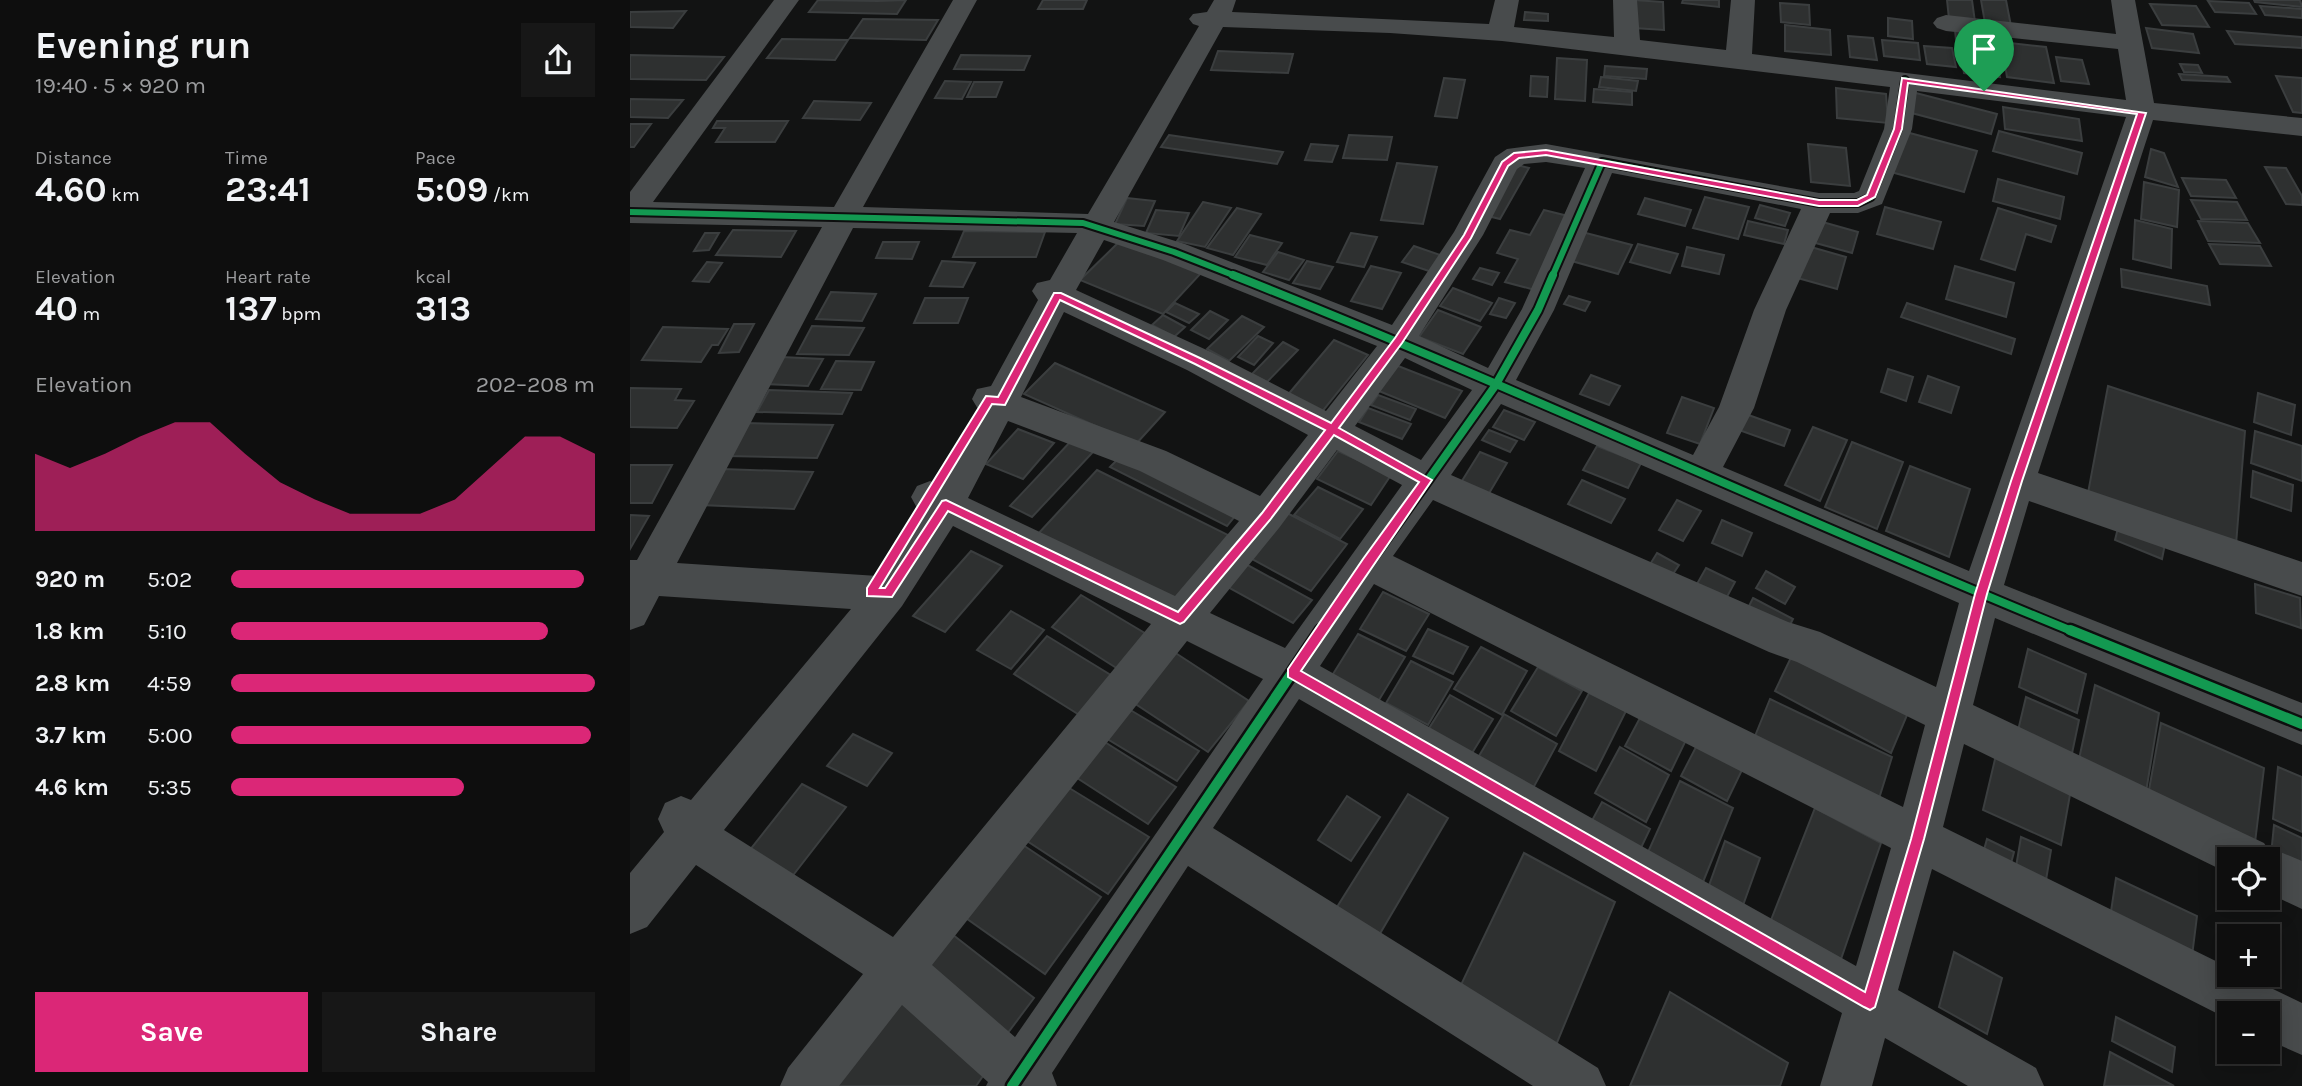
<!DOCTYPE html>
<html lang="en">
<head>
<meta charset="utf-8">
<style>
	:root { --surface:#0e0e0e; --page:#171717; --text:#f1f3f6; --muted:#9b9c9e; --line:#2e2e2e; --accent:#db2777 }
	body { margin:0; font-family:Karla,sans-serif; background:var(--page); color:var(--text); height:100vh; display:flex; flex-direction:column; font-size:26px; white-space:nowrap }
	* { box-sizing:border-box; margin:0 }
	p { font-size:23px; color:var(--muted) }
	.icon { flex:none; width:38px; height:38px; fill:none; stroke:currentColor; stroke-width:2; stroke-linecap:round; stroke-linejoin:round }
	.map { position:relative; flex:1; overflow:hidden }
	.side { display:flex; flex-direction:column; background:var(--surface); width:630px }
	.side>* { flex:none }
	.tools { position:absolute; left:1587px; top:847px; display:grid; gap:14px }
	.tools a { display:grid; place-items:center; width:63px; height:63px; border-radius:0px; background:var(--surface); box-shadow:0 4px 18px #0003,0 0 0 2px var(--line); font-size:35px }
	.pin { position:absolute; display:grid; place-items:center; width:60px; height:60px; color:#fff; margin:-72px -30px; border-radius:50% 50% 50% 0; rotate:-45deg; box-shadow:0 0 7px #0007 }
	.pin .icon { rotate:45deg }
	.round { display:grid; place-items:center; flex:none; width:74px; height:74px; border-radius:0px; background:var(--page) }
	.head { display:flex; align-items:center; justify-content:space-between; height:119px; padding:0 35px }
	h1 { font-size:38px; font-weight:700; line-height:52px }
	.stats { display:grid; grid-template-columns:repeat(3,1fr); gap:10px; height:119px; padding:7px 35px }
	.stats div { display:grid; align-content:center }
	.stats b { font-size:35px; font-weight:700 }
	.stats small { font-size:19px; font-weight:400 }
	.stats p { font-size:19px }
	.chart { height:196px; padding:14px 35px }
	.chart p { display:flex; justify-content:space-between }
	.chart svg { width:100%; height:126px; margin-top:7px; fill:var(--accent); opacity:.7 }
	.cta { display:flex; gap:14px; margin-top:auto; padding:14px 35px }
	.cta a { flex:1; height:80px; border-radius:0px; background:var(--accent); color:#fff; font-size:28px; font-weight:700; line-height:80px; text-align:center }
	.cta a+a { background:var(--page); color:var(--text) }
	ul { padding:0 35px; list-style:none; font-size:23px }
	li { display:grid; grid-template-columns:112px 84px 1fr; align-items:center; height:52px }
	li i { height:18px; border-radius:9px; background:var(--accent) }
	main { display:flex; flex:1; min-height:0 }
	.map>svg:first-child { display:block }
	.building { fill:#2e3030; stroke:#3b3e3f; stroke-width:2 }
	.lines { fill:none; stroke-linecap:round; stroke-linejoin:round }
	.street { fill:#484b4c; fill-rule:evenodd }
	.cycleway-far2-casing { stroke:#0d0e0e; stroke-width:10 }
	.cycleway-far1-casing { stroke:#0d0e0e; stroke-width:12 }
	.cycleway-casing { stroke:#0d0e0e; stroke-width:15 }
	.cycleway-far2 { stroke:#139951; stroke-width:6 }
	.cycleway-far1 { stroke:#139951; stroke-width:8 }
	.cycleway { stroke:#139951; stroke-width:10 }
	.route { fill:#db2777; stroke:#fff; stroke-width:2; fill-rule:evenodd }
</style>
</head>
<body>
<main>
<section class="side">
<div class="head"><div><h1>Evening run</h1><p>19:40 · 5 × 920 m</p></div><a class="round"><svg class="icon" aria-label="share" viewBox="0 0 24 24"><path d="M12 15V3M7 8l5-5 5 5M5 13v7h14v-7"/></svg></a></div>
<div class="stats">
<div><p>Distance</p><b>4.60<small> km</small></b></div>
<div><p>Time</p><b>23:41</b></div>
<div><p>Pace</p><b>5:09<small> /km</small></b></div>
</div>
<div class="stats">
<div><p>Elevation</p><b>40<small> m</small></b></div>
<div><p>Heart rate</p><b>137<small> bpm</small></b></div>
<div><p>kcal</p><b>313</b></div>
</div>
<div class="chart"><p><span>Elevation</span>202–208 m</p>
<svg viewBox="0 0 160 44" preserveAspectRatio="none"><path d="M0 44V17L10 22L20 17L30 11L40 6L50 6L60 17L70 27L80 33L90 38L100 38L110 38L120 33L130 22L140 11L150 11L160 17V44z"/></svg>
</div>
<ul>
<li><b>920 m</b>5:02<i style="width:97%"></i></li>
<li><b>1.8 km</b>5:10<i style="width:87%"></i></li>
<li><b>2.8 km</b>4:59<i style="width:100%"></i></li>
<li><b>3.7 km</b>5:00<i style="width:99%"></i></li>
<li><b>4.6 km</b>5:35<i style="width:64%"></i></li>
</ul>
<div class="cta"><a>Save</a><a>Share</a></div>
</section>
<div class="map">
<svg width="1672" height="1086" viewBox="0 0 1672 1086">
	<rect width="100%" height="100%" fill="#121313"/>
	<g class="building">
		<polygon points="188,0 247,1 276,0 267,14 179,12"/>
		<polygon points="413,0 457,0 453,9 408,9"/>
		<polygon points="1004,0 1033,2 1034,30 1004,28"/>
		<polygon points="1053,0 1089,0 1089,7 1052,3"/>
		<polygon points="1317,0 1342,0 1345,22 1319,19"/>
		<polygon points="1351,0 1376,0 1381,26 1355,23"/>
		<polygon points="1624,0 1670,0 1672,7 1625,2"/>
		<polygon points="1578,1 1619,3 1626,14 1585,12"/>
		<polygon points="1150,3 1179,5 1180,25 1151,22"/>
		<polygon points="1520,4 1566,6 1579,27 1532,25"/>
		<polygon points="1630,6 1672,9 1672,18 1635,15"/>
		<polygon points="56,11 43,28 0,27 0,12"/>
		<polygon points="895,12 918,14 918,21 894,20"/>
		<polygon points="1258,18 1282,21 1283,39 1258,36"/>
		<polygon points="233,19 308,20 296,40 220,38"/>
		<polygon points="1155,25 1200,30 1201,55 1155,51"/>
		<polygon points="1516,28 1563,34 1569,53 1522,48"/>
		<polygon points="1325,30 1360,35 1362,54 1327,50"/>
		<polygon points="1597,31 1672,37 1672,48 1605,44"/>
		<polygon points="1218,36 1243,38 1247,60 1220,57"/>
		<polygon points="152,39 218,40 205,60 137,58"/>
		<polygon points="1252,40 1288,43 1290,60 1254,56"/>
		<polygon points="1371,42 1416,47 1424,83 1377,77"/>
		<polygon points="1294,46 1322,48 1326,67 1297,64"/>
		<polygon points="588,51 663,54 658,73 581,70"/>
		<polygon points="1331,54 1366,57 1370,77 1334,73"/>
		<polygon points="0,55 94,57 76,80 0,79"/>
		<polygon points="331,55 400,56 394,70 324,69"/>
		<polygon points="1426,57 1452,60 1459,84 1431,81"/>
		<polygon points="927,58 957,60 955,101 925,99"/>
		<polygon points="1550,64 1568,65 1572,73 1554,72"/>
		<polygon points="975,66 1017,69 1016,79 974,76"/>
		<polygon points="1549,74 1597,77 1600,82 1552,80"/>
		<polygon points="901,76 918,77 917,97 900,96"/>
		<polygon points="1646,76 1672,78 1672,113 1663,112"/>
		<polygon points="971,77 1008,81 1006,91 969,87"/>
		<polygon points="814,78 835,80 827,118 805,116"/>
		<polygon points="315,81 341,82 332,99 305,98"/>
		<polygon points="344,82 372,82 366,97 337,97"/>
		<polygon points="1206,88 1256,94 1258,123 1207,118"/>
		<polygon points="964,89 1002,92 1002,105 963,102"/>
		<polygon points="1282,92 1367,114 1361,134 1274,111"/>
		<polygon points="0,99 53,100 38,118 0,117"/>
		<polygon points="184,101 241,103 230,120 173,118"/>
		<polygon points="1373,107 1449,119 1452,141 1375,129"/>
		<polygon points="87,121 158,121 145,142 86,142 95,128 83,128"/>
		<polygon points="0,124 21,124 4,147 0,147"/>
		<polygon points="1369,131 1452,153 1447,174 1363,151"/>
		<polygon points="1276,132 1347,151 1334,192 1261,172"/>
		<polygon points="539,135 653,152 647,164 531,147"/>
		<polygon points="719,135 762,137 757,160 713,158"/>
		<polygon points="681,144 708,146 702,162 675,160"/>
		<polygon points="1178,144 1216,148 1220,186 1181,182"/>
		<polygon points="1521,149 1534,153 1548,187 1515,177"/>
		<polygon points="767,163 807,167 793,224 751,220"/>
		<polygon points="887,165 899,168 870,219 858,216"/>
		<polygon points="1635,167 1656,168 1672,196 1672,205 1656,204"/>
		<polygon points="1552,178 1596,180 1606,198 1561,196"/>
		<polygon points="1368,179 1434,197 1430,219 1363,201"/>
		<polygon points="1514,182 1549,190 1547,227 1511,219"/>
		<polygon points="1075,197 1119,207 1108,239 1063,228"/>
		<polygon points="497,198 525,201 514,226 485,224"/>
		<polygon points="1015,198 1061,210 1055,226 1008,214"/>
		<polygon points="1561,200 1607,202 1617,220 1571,219"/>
		<polygon points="573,202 601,208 575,247 547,241"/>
		<polygon points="1130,205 1160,213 1155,226 1125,218"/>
		<polygon points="1255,207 1311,222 1303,249 1247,234"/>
		<polygon points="607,208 631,214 603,255 577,248"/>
		<polygon points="1368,208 1426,226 1421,242 1396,234 1385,270 1351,259"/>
		<polygon points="526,210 559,213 549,236 516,233"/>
		<polygon points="914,210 942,217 905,290 875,282 888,259 867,253 880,230 900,235"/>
		<polygon points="1505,220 1542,229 1541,268 1503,259"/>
		<polygon points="1118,221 1158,230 1154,244 1114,235"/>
		<polygon points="1189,221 1228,232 1222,253 1182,242"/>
		<polygon points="1568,221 1618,223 1630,243 1578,241"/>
		<polygon points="103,230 166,231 151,257 86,255"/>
		<polygon points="334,231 415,232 406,257 323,257"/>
		<polygon points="952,232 1002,245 988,274 938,260"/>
		<polygon points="75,233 89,233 79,250 64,251"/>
		<polygon points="721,233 747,237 734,267 707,262"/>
		<polygon points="620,235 652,243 637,265 605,257"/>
		<polygon points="492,239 573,271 533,314 450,280"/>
		<polygon points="253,242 289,242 282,259 246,258"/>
		<polygon points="1008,244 1048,254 1040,273 1000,262"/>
		<polygon points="1579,244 1630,246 1641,266 1590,264"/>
		<polygon points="1174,245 1216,257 1207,289 1164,277"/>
		<polygon points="784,246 813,256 802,272 772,262"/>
		<polygon points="1057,247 1094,255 1089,274 1052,266"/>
		<polygon points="648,252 674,260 659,280 633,272"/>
		<polygon points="312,261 345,263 333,287 300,286"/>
		<polygon points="677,261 703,267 690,289 663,283"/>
		<polygon points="77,262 92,263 79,282 63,281"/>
		<polygon points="741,266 771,273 752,309 721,301"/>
		<polygon points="1325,266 1384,283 1376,317 1316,299"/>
		<polygon points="850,268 869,273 862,285 843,279"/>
		<polygon points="1491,269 1577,286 1580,305 1492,287"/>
		<polygon points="823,288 862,303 850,321 810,306"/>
		<polygon points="201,292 246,294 232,321 186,319"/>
		<polygon points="939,296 960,302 955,311 934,304"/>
		<polygon points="295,298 338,298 328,323 284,323"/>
		<polygon points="869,298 885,303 876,318 860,314"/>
		<polygon points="545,303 569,314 559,323 536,312"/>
		<polygon points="1277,303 1385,339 1381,354 1271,317"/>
		<polygon points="808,310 851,327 833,354 789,337"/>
		<polygon points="580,311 598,320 579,339 561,330"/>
		<polygon points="533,315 555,327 544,337 522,325"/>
		<polygon points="612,316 634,327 599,361 577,349"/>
		<polygon points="104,324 124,324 109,352 89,353"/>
		<polygon points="182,326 234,328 219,355 167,354"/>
		<polygon points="33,327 98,329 88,345 82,345 71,362 12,360"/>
		<polygon points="628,336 643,343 624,365 608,357"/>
		<polygon points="704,340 738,355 691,413 656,397"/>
		<polygon points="653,342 668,350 637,382 622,374"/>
		<polygon points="151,357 193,359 178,386 135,384"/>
		<polygon points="206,361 244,362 231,390 191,389"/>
		<polygon points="425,363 535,412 506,444 394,394"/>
		<polygon points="763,364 832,391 815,418 744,389"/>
		<polygon points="1258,369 1283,377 1276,401 1251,392"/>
		<polygon points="961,375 990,386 979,405 950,394"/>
		<polygon points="1298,376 1329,387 1321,413 1289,402"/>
		<polygon points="1478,386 1615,431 1606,545 1458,493"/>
		<polygon points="0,388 51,389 45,400 64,401 47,428 0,427"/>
		<polygon points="139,390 222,393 212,414 127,412"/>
		<polygon points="1628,393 1665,405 1661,435 1624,422"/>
		<polygon points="748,395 786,409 780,420 741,405"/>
		<polygon points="1052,397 1084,408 1070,444 1037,433"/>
		<polygon points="738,408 781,424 772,439 729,422"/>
		<polygon points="874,410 905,422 894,440 863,427"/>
		<polygon points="1113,413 1160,430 1154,446 1106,429"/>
		<polygon points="115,423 203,425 187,458 97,456"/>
		<polygon points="1183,427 1217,440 1190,501 1155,485"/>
		<polygon points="388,429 424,443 393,479 356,464"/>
		<polygon points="859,430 887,441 880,452 852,440"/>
		<polygon points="1625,431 1672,446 1672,481 1621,463"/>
		<polygon points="441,441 463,452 402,517 380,506"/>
		<polygon points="1222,442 1273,462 1247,529 1195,507"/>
		<polygon points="967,446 1011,463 998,488 953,470"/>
		<polygon points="708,451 761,475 741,505 687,479"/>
		<polygon points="850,452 877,463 858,495 830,484"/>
		<polygon points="489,458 605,516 597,526 480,467"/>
		<polygon points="0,465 42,465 22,503 0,503"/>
		<polygon points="1280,466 1340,489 1319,557 1256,531"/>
		<polygon points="92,469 183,472 164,509 71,505"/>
		<polygon points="467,470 598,535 542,605 407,535"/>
		<polygon points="1623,471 1663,485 1661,511 1621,497"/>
		<polygon points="952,480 995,499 981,523 938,504"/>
		<polygon points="688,487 733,509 710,539 664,515"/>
		<polygon points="1047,500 1071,511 1053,541 1029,530"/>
		<polygon points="657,513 717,544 681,591 620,558"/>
		<polygon points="0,515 19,516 0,549"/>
		<polygon points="1092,520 1122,533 1112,556 1082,543"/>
		<polygon points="1490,520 1536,539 1532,559 1485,540"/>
		<polygon points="341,551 372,566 315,632 283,616"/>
		<polygon points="1027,553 1049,565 1041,577 1019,566"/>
		<polygon points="612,562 682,600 663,623 594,585"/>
		<polygon points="1076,568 1105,582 1092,606 1063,591"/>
		<polygon points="1136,571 1165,587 1155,604 1126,588"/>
		<polygon points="1625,584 1670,598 1671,628 1626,613"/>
		<polygon points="753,592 799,614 776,651 730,629"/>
		<polygon points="451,595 518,635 488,669 422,627"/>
		<polygon points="1123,598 1163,619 1155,635 1115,614"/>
		<polygon points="381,611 414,630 381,669 347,650"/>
		<polygon points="798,629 838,647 823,674 783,656"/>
		<polygon points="728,634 775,657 746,705 698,682"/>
		<polygon points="417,636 484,677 451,716 384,674"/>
		<polygon points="851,647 897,671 872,715 824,689"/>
		<polygon points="1165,649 1280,708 1261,753 1145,691"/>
		<polygon points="1398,649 1456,674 1447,713 1389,687"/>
		<polygon points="541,650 619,701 578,752 498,699"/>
		<polygon points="781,661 823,682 798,725 756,703"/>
		<polygon points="908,667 952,691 926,736 881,711"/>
		<polygon points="1465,685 1529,713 1514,804 1446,773"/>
		<polygon points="959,693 996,711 966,771 929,751"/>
		<polygon points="820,695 863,719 839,758 796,733"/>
		<polygon points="1396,697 1449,720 1440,763 1386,739"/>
		<polygon points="1140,699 1262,757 1246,808 1121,746"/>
		<polygon points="497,708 569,751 547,781 474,737"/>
		<polygon points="874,714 927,744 901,792 846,761"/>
		<polygon points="1012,714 1057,738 1041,771 995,746"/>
		<polygon points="1531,723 1634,768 1624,851 1517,801"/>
		<polygon points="223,734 262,753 237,786 197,766"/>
		<polygon points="470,739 546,787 518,824 441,774"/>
		<polygon points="1067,745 1112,770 1097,801 1051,776"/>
		<polygon points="990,747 1039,775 1016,822 965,793"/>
		<polygon points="1366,755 1441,789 1431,845 1353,810"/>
		<polygon points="1648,767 1672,777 1672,832 1643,819"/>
		<polygon points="1050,781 1103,808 1073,882 1018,852"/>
		<polygon points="172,784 216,807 157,883 112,860"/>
		<polygon points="436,786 519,837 478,894 394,839"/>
		<polygon points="778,794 818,818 745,942 702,915"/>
		<polygon points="717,796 750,817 721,861 688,840"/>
		<polygon points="972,802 1020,829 1008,854 959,826"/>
		<polygon points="1185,808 1251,843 1211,959 1141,920"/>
		<polygon points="1644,825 1672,838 1672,880 1640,865"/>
		<polygon points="1391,837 1421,850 1415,886 1385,873"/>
		<polygon points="1357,839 1384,852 1379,871 1352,857"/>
		<polygon points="1095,841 1130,858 1112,908 1077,891"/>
		<polygon points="390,843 471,897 415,974 333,916"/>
		<polygon points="894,853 985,902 926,1045 829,989"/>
		<polygon points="1486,878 1567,916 1561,964 1479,925"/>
		<polygon points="318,931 404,998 371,1042 284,972"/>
		<polygon points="1324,952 1372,978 1357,1034 1309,1007"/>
		<polygon points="260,990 360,1066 346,1086 196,1086"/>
		<polygon points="1040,992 1158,1063 1150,1086 1000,1086"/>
		<polygon points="1486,1017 1545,1047 1542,1072 1482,1041"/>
		<polygon points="1480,1052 1544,1086 1474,1086"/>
	</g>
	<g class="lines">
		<path class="street" d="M144 0H169L23 202 204 207 323 0H347L233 207 458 214 569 26 563 24 559 19 563 14 577 12 584 0H606L602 12 859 24 865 0H889L884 27 984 37 983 0H1007L1010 40 1096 50 1101 0H1125L1122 54 1496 100 1488 49 1316 31 1307 28 1303 23 1307 18 1316 15 1486 34 1481 0H1505L1524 103 1672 118V136L1523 120 1408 473 1672 562V596L1399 501 1374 585 1672 703V745L1365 618 1343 705 1634 843 1636 846 1672 861V909L1638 893V859H1600V874L1334 744 1313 827 1600 968V975H1614L1672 1003V1055L1638 1040V1013H1600V1020L1302 869 1268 990 1406 1068 1414 1086H1338L1255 1038 1242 1086H1190L1212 1013 669 699 583 828 968 1068 976 1086H903L558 866 422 1073 427 1086H356L358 1082 272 1005 209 1086H150L158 1068 233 974 66 865 17 927 0 934V873L34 832 28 819 35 803 51 796 61 800 221 609 29 596 14 625 0 630V560H7L192 227 0 223V192ZM593 27 760 33 872 41 1260 87 1254 129 1229 191 1224 193H1189L916 144 877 149 865 157 824 232 762 325 555 244 484 222ZM1287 91 1496 117 1339 571 1093 467 1124 408 1156 310 1200 213H1228L1252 204 1282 129ZM916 162 955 168 892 309 858 368 789 336 853 235 887 169 894 164ZM982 173 1171 209 1124 310 1089 407 1063 455 886 380 924 310ZM223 228 447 233 420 280 407 283 402 291 408 300 361 386 347 389 342 399 348 409 308 484 300 481 287 486 281 497 287 508 291 510 248 576 47 563ZM474 240 533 260 747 346 696 411 581 352 446 290ZM434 312 557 370 678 435 630 496 536 451 391 397ZM775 358 842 390 791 460 725 426ZM871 404 1329 603 1306 687 1190 632 1158 622 821 475ZM378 421 510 471 609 521 545 596 338 498ZM707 450 772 485 655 648 580 613 649 528ZM803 500 1139 652 1167 662 1295 725 1273 807 763 556ZM323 526 521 624 263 937 94 830 272 606ZM744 584 1261 848 1226 966 690 666ZM557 641 633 679 385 1037 302 965Z"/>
		<defs>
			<g id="cycleway-far2">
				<polyline points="0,212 453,223 544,252 608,277"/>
				<polyline points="922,277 972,162 1189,203 1228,203 1241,197 1268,129 1275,80"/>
			</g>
			<g id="cycleway-far1">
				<path d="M603 275C886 387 1162 517 1444 632"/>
				<polyline points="690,632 865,386 908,310 923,275"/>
			</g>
			<g id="cycleway">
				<polyline points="1440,630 1672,724"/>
				<polyline points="382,1086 691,630"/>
			</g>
		</defs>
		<use href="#cycleway-far2" class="cycleway-far2-casing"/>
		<use href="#cycleway-far1" class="cycleway-far1-casing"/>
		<use href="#cycleway" class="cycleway-casing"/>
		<use href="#cycleway-far2" class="cycleway-far2"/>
		<use href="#cycleway-far1" class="cycleway-far1"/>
		<use href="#cycleway" class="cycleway"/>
	</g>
	<path class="route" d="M1272 78 1516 113 1392 481 1357 594 1294 839 1245 1007 1240 1010 1234 1007 658 677V669L733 559 789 482 704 435 640 520 554 622 550 624 318 511 262 597 237 596V588L356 396 368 397 424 293H431L572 359 701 423 765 338 834 235 872 162 884 153 916 150 1189 200H1227L1237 195 1264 129ZM1278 83 1507 114 1381 481 1345 594 1281 839 1235 992 671 671 802 480 709 428 772 343 841 238 878 166 889 158 916 155 1189 206H1228L1245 197 1272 129ZM430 300 565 364 695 430 632 513 548 612 316 500 312 501 255 588H250L362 404 375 405Z"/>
</svg>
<div class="tools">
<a><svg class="icon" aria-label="locate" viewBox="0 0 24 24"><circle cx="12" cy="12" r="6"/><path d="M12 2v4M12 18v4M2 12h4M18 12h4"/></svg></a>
<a>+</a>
<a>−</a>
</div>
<div class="pin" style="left:1354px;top:91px;background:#1e9e55"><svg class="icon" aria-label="arrive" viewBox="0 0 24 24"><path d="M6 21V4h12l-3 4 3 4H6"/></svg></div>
</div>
</main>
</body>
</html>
